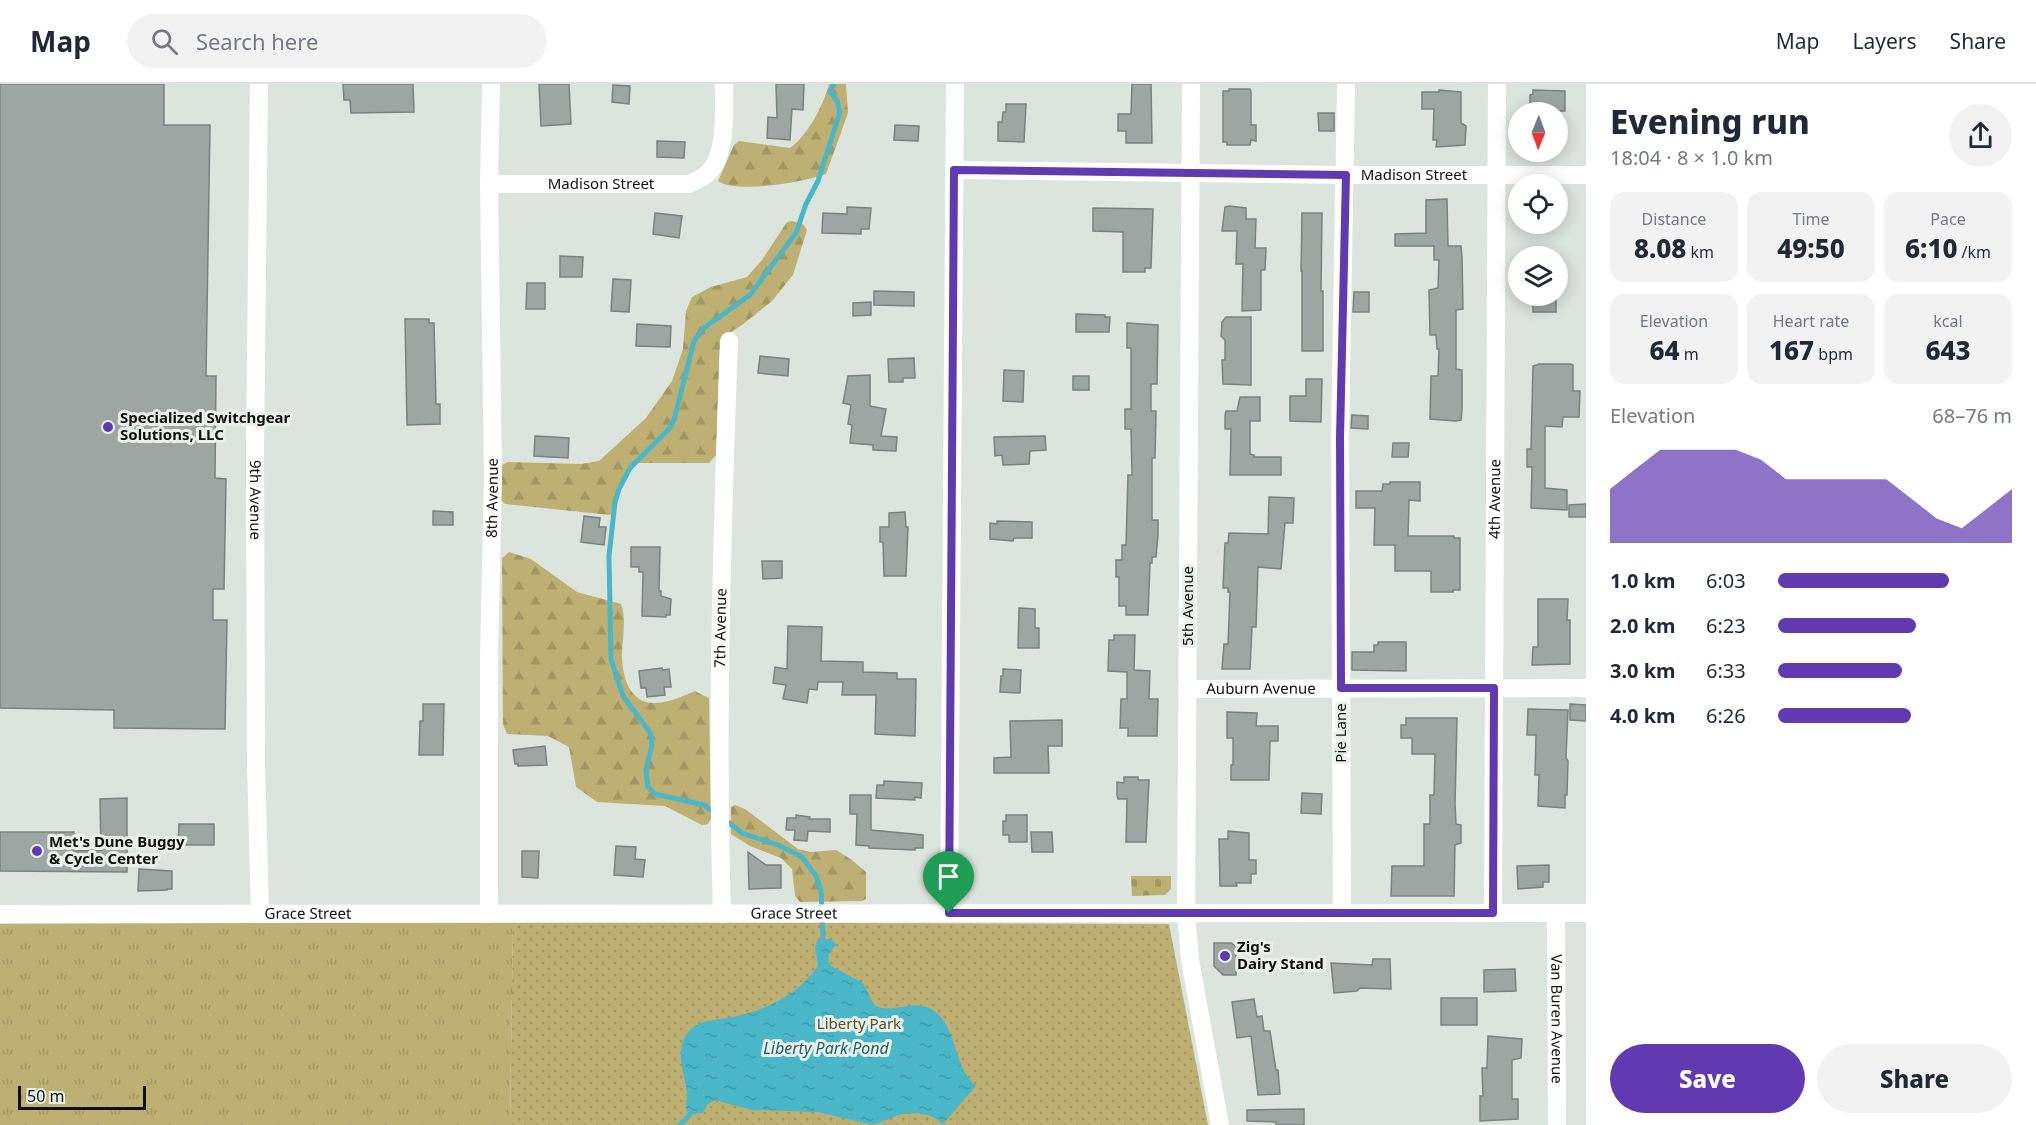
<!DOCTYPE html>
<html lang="en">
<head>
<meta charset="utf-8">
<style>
	:root { --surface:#fff; --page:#f2f2f3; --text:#1f2937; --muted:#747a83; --line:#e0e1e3; --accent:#6139b1 }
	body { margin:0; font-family:"Noto Sans",sans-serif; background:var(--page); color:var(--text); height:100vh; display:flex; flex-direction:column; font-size:22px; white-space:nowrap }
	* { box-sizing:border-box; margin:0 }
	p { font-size:20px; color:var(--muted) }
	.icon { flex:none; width:33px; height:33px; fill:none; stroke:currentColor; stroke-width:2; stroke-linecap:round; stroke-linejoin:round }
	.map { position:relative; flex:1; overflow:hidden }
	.drawer { display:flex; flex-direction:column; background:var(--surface); width:450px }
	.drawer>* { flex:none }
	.needle { width:39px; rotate:181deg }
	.fabs { position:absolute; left:1508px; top:18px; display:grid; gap:12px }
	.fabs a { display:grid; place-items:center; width:60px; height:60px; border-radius:50%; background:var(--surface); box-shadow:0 3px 15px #0003; font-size:30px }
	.scale { position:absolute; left:18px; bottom:15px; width:128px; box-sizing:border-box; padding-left:6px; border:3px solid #0d100e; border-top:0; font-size:16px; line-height:21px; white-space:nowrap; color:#0d100e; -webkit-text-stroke:4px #e9f1eb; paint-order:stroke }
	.pin { position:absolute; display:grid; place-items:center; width:51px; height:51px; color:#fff; margin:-62px -26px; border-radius:50% 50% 50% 0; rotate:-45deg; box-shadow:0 0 6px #0007 }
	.pin .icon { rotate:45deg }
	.round { display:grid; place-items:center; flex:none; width:63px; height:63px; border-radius:32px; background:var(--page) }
	.summary { display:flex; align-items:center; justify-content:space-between; height:102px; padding:0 24px }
	h1 { font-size:33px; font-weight:800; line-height:45px }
	.stats { display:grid; grid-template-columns:repeat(3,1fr); gap:9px; height:102px; padding:6px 24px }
	.stats div { display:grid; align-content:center; border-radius:15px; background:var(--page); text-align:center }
	.stats b { font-size:26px; font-weight:800 }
	.stats small { font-size:16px; font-weight:400 }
	.stats p { font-size:16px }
	.chart { height:168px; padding:12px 24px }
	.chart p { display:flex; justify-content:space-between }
	.chart svg { width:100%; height:108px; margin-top:6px; fill:var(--accent); opacity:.7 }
	.cta { display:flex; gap:12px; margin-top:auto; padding:12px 24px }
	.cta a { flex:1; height:69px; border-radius:36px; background:var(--accent); color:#fff; font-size:24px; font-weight:800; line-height:69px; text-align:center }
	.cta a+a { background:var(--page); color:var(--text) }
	ul { padding:0 24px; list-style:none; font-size:20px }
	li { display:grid; grid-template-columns:96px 72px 1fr; align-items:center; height:45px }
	li i { height:15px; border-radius:8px; background:var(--accent) }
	header { display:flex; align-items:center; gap:36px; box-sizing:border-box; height:84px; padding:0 30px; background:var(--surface); border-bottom:2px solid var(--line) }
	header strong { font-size:28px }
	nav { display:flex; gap:33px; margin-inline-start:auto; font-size:21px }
	.search { width:420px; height:54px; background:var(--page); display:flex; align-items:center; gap:15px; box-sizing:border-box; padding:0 21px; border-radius:33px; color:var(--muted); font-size:22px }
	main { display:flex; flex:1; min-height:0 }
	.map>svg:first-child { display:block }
	.grass { fill:url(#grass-tufts) }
	.forest { fill:url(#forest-firs) }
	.cemetery { fill:url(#cemetery-stones) }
	.park { fill:url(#park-dots) }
	.water { fill:url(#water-ripples) }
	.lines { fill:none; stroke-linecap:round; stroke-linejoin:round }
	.stream { stroke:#4ab7c8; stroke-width:5 }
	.building { fill:#9ca7a4; stroke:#788280; stroke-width:1.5 }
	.minor { stroke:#fff; stroke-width:18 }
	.route-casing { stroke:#fff; stroke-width:12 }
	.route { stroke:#6139b1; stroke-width:8 }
	.poi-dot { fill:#6139b1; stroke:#e9f1eb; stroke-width:2 }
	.labels { text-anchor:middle; stroke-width:6; stroke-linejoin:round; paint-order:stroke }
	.street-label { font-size:15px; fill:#0d100e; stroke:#e9f1eb }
	.poi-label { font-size:15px; font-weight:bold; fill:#0d100e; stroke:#e9f1eb; text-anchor:start }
	.park-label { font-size:15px; fill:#594f25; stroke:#e9f1eb }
	.water-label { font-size:16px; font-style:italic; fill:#215d67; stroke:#e9f1eb }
</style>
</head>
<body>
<header>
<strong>Map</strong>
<div class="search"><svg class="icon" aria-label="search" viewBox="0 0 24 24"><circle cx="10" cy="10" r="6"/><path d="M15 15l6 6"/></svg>Search here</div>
<nav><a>Map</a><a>Layers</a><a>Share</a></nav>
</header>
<main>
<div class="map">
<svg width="1586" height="1041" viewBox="0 0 1586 1041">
	<defs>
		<pattern id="grass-tufts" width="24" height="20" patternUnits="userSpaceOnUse" patternTransform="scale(1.5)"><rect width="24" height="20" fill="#beb072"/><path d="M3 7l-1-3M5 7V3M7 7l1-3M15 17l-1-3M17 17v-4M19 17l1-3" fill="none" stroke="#a29662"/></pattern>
		<pattern id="forest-firs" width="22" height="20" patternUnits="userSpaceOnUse" patternTransform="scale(1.5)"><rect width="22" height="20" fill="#beb072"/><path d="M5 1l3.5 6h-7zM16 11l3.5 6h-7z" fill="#a29662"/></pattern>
		<pattern id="cemetery-stones" width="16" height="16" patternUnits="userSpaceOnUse" patternTransform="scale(1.5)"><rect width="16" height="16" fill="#beb072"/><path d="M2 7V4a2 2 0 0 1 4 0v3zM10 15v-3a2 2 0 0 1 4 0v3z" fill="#a29662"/></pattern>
		<pattern id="park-dots" width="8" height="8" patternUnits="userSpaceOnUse" patternTransform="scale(1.5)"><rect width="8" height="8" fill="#beb072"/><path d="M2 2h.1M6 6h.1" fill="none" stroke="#a29662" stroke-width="1.8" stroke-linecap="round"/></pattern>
		<pattern id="water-ripples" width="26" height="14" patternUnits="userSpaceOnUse" patternTransform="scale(1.5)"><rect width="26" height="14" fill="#4ab7c8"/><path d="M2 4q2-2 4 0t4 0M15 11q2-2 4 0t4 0" fill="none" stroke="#409cab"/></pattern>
	</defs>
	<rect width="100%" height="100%" fill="#dce4de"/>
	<polygon class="grass" points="513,838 510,1041 0,1041 0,840"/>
	<g class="forest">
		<path d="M829 0H846L848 29 826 90C804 98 737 110 718 97L734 61 739 57 790 64C808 51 823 22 829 0Z"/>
		<path d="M792 137 803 140 807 146 793 191 772 217 742 241 723 253 720 264 716 371 709 379H638C624 392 618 411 615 430L610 431 505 420 501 416 502 381 508 378 581 380 599 377 646 334 672 297 683 265 686 227 692 213 711 203 747 193 762 176 787 138Z"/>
		<path d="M509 468 531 475 577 508 621 520C627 536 622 554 622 571 622 591 629 620 655 619 668 619 683 612 695 607L709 614 711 735 708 740 702 741 665 722 597 718 576 703 569 663 548 652 507 650 503 640 502 474Z"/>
		<polygon points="735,721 745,725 798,765 811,768 836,766 852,776 866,788 866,815 862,817 800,818 795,812 792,785 781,774 750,762 731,750 731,723"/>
	</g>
	<polygon class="cemetery" points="1131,792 1171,792 1171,805 1165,811 1132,812"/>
	<polygon class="park" points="513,838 1169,840 1208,1041 510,1041"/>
	<path class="water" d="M830 855 837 861C830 866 825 875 831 882L863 899 874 921C891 931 911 915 929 924 959 939 952 983 976 1002L943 1040 933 1033 920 1029 901 1030 877 1040H868L818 1028 752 1026 715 1016 707 1021 703 1029 690 1030 687 1028C685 1022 687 1016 687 1010 685 989 673 966 689 947 700 935 719 936 733 933 767 926 797 911 818 882L815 864 817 856Z"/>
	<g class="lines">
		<g class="stream">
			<polyline points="716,730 704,721 655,710 648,703 646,686 652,661 651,650 623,612 611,575 609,472 615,418 619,405 630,384 669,345 674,336 694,257 705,243 750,211 796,149 806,120 818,97 840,28 837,17 830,7 834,0"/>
			<polyline points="724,735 742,749 778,761 802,773 816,792 821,806 823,855"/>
			<polyline points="680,1041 690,1030"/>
		</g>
	</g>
	<g class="building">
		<polygon points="0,0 164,0 164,41 210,41 206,292 216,292 215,394 226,395 224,505 213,505 213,536 227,536 225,645 114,644 114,626 0,624"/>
		<polygon points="343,0 413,0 414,28 351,29 350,16 344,16"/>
		<polygon points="539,0 569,0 571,40 541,42"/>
		<polygon points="776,0 804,0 803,26 792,25 790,56 767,54 768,33 777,34"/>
		<polygon points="1132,0 1151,0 1152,59 1126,59 1126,47 1118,47 1118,30 1131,30"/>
		<polygon points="613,1 630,2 629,20 612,18"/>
		<polygon points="1229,5 1250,5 1251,8 1251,41 1256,41 1256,57 1251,56 1250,61 1227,61 1227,58 1223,58 1223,7 1229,7"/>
		<polygon points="1439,6 1461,8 1461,39 1466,42 1465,61 1436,63 1437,56 1433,56 1434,25 1422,25 1422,8 1439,8"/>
		<polygon points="1533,6 1565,7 1565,27 1530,27 1530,11 1533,10"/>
		<polygon points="1006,20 1026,20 1024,58 998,57 998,38 1002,38 1003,28 1006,28"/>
		<polygon points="1318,29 1334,29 1334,47 1319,47"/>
		<polygon points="895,41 919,42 918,57 894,56"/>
		<polygon points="657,57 685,58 684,74 657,73"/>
		<polygon points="1447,115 1448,162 1461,162 1462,174 1463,225 1456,226 1456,285 1462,286 1462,325 1461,336 1456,337 1430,335 1431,292 1438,292 1439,265 1437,265 1436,251 1430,251 1429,206 1438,204 1439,176 1434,176 1434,162 1395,162 1395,150 1426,149 1426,116"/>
		<polygon points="1229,122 1246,124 1246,135 1256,135 1255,164 1266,164 1265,186 1261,186 1261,226 1242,227 1243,180 1236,180 1237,147 1222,147 1225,123"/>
		<polygon points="847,123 871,124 869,145 861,145 861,150 822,149 823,129 847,130"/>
		<polygon points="1093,124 1153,125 1151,184 1145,184 1145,188 1123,188 1123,148 1093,147"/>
		<polygon points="655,129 682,132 679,154 653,150"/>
		<polygon points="1302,129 1322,129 1321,207 1323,207 1323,267 1302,267 1302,187 1301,187"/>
		<polygon points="560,172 583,173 582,193 560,193"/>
		<polygon points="613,195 631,196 629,228 611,227"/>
		<polygon points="527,199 545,199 545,225 526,225"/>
		<polygon points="874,207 914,208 914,222 874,221"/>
		<polygon points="1354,208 1369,208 1369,228 1353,228"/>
		<rect x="1533" y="212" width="23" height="16"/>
		<polygon points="871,218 871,231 853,232 853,219"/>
		<polygon points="1076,230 1105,231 1105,233 1110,233 1109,248 1076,248"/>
		<polygon points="1226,233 1251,233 1251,301 1223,300 1222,276 1225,276 1225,256 1221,252 1222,238"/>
		<polygon points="405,235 429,235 429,239 434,239 436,320 440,320 440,340 407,341"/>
		<polygon points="1127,239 1158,241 1157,300 1151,300 1151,327 1156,327 1155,374 1152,374 1152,436 1158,436 1158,451 1156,473 1152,473 1152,479 1150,479 1148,531 1126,531 1126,522 1119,522 1119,493 1116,493 1116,476 1122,476 1122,461 1126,461 1128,391 1132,391 1131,345 1125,345 1125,325 1131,325 1131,264 1127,264"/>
		<polygon points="637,240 671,242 670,263 636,262"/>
		<polygon points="760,272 789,275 788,292 758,289"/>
		<polygon points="914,274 915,294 903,294 903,298 889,298 888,275"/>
		<polygon points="1539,280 1571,280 1573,281 1573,307 1580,307 1579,333 1563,333 1562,343 1545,342 1545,404 1567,406 1567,426 1531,424 1532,383 1527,383 1527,365 1531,365 1533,282"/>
		<polygon points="1004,286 1024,287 1023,318 1003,317"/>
		<polygon points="870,291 870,322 886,325 881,352 897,353 896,367 873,366 873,361 850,359 852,341 848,340 851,321 843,319 848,292"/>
		<rect x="1073" y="292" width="16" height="14"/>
		<polygon points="1306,295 1322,295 1321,338 1290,337 1290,312 1306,312"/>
		<polygon points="1240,313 1260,313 1260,337 1250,337 1250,370 1254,371 1254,373 1281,373 1281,391 1230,391 1231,345 1225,345 1225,331 1226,327 1237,327"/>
		<polygon points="1352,331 1368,332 1368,345 1351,344"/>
		<polygon points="535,352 569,354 568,374 534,372"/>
		<polygon points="1045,352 1046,366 1030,367 1029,380 1003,381 1002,371 995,372 994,353"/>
		<polygon points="1393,359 1409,359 1408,373 1392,373"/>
		<polygon points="1390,398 1420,398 1420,417 1409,416 1408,452 1454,452 1454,454 1460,454 1460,506 1453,506 1453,508 1431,508 1431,487 1395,487 1395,461 1374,461 1375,424 1356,424 1356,407 1382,407 1383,400 1390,400"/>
		<polygon points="1269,413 1294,414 1293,439 1285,439 1281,485 1258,483 1256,543 1252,543 1250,585 1222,585 1224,560 1228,560 1230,508 1228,508 1228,504 1223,504 1225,459 1228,459 1229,449 1268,450"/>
		<polygon points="1586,420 1586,433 1569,433 1569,421"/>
		<polygon points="433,427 453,428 453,441 433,441"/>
		<polygon points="905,428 906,443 908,443 906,492 884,492 883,458 880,458 880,443 889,443 889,429"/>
		<polygon points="584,432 600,434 599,443 606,443 604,461 581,458"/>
		<polygon points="997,437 1032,438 1032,454 1014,454 1013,457 990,455 990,439 997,440"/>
		<polygon points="631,463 660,463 659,507 661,507 661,512 671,515 670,531 666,531 666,533 642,532 643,488 639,488 639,483 631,483"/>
		<polygon points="762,477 782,477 782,494 763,495"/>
		<polygon points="1538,515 1568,515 1567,536 1570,536 1570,580 1532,581 1533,563 1538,563"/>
		<polygon points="1019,524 1035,525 1035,544 1039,544 1039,564 1018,564"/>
		<polygon points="788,542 822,543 821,577 863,578 863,588 897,589 897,595 916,595 915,652 875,650 876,611 842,611 843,598 818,598 817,606 809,605 807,619 783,615 786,601 773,599 775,583 787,585"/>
		<polygon points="1114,551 1135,551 1134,586 1150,587 1149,615 1158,615 1157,652 1128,652 1128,644 1120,644 1121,615 1127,615 1127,588 1108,587 1109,556 1114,556"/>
		<polygon points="1378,558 1406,558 1406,587 1352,586 1352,568 1374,568 1374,561 1378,561"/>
		<polygon points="662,584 663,586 669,585 671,603 664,603 665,611 647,613 646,604 641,604 639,587"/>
		<polygon points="1003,585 1021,586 1020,609 1000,608 1001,592 1003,592"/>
		<polygon points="423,620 444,620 443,671 419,671 420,637 423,637"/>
		<polygon points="1570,620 1586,621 1586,637 1570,636"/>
		<polygon points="1528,625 1568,626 1566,674 1568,677 1567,711 1565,711 1565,724 1538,722 1539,691 1535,691 1536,651 1527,651"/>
		<polygon points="1227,628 1257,629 1256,642 1278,642 1278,657 1270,657 1269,696 1231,696 1231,681 1233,681 1233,654 1227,654"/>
		<polygon points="1406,634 1457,634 1455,720 1456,740 1461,741 1461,759 1455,761 1454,812 1391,812 1392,782 1424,782 1424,740 1430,740 1430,711 1434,711 1435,670 1412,670 1412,654 1401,654 1401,641 1406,641"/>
		<polygon points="1062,636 1062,662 1048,662 1049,689 994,689 994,674 1011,673 1010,637"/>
		<polygon points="545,662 547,681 518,682 518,680 515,680 513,666"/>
		<polygon points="1124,693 1138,693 1138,696 1149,696 1146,758 1126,758 1127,715 1118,715 1117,711 1117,698 1124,699"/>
		<polygon points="884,697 922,699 921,714 915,713 915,716 876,714 877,701 884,701"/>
		<polygon points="1302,709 1322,710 1321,730 1301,729"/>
		<polygon points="850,711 871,711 871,746 923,751 923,764 915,764 915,766 869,764 869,762 856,761 857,730 850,730"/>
		<polygon points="127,714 127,788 0,787 0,748 74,748 74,767 101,766 100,715"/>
		<polygon points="796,731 810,733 809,735 830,735 830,748 808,747 807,757 794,756 795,746 786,746 787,734 796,734"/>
		<polygon points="1006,731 1027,731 1027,758 1009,758 1009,751 1003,751 1003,737 1006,737"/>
		<polygon points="179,740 214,740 214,761 178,761"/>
		<polygon points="1228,747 1249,749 1249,776 1256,776 1256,790 1251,790 1251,799 1236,799 1237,802 1220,802 1219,755 1228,755"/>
		<polygon points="1031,748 1052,748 1053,768 1032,768"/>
		<polygon points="616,762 636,763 635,775 645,776 643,793 614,791"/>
		<polygon points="522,767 539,767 538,794 522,793"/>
		<polygon points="748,768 766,781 781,781 781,804 749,805"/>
		<polygon points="1549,781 1549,798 1543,798 1543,803 1518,805 1517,782"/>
		<polygon points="139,785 172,787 172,805 167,805 167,806 138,807"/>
		<polygon points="1214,859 1231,859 1236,862 1236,891 1223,891 1214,882"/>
		<polygon points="1373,875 1390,875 1391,905 1360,904 1357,907 1334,909 1331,879 1372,881"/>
		<polygon points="1515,885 1516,907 1484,908 1484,886"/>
		<rect x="1441" y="914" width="36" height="27"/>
		<polygon points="1254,915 1257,933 1262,932 1264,947 1270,947 1276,986 1278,986 1280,1010 1258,1011 1251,952 1237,954 1232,918"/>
		<polygon points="1488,952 1522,955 1521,974 1512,976 1512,1015 1518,1015 1518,1035 1480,1037 1480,1012 1483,1012 1482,984 1487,984"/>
		<polygon points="1304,1025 1304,1041 1276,1041 1276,1038 1247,1037 1247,1026"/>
	</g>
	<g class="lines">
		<g class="minor">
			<path id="s1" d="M259 0 255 365 256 681 260 830"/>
			<polyline points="1191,0 1186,829 1190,876 1220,1041"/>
			<path id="s2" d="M955 86 1346 91H1586"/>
			<path id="s3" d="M489 100H689C696 97 703 94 709 88 727 70 724 24 724 0"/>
			<path id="s4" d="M1187 605 1586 604"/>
			<polyline points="949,829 955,0"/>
			<polyline points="1342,829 1340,353 1346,0"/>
			<path id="s5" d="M1493 829 1497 0"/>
			<path id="s6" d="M1556 829 1557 1041"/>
			<path id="s7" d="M0 830 1586 829"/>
			<path id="s8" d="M489 830V572L493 393 489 100 491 0"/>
			<path id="s9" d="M722 830C716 639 722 448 729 257"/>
		</g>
	</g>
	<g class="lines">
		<defs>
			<polygon id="route" points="954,86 1346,91 1340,353 1341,604 1494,604 1493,829 949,829"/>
		</defs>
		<use href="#route" class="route-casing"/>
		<use href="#route" class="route"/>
	</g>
	<g class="poi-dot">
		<circle cx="108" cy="343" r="6"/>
		<circle cx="37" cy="767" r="6"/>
		<circle cx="1225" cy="872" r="6"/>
	</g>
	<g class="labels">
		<g class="street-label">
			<text dy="5" stroke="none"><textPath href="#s2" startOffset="459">Madison Street</textPath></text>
			<text dy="5" stroke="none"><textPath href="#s3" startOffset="112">Madison Street</textPath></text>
			<text dy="5" stroke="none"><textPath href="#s1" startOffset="416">9th Avenue</textPath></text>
			<text dy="5" stroke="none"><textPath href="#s8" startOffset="416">8th Avenue</textPath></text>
			<text dy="5" stroke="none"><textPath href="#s5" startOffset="414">4th Avenue</textPath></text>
			<text transform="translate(1188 522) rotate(-90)" y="5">5th Avenue</text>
			<text dy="5" stroke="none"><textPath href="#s9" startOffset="286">7th Avenue</textPath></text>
			<text dy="5" stroke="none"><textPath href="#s4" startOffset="74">Auburn Avenue</textPath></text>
			<text transform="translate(1341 649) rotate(-90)" y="5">Pie Lane</text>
			<text dy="5" stroke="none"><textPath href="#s7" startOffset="308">Grace Street</textPath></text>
			<text dy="5" stroke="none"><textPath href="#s7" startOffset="794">Grace Street</textPath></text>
			<text dy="5" stroke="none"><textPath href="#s6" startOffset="106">Van Buren Avenue</textPath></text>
		</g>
		<g class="poi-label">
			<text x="120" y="339">Specialized Switchgear<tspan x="120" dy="17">Solutions, LLC</tspan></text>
			<text x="49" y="763">Met's Dune Buggy<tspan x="49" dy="17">&amp; Cycle Center</tspan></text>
			<text x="1237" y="868">Zig's<tspan x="1237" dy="17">Dairy Stand</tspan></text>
		</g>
		<g class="park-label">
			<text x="859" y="945">Liberty Park</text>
		</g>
		<g class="water-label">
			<text x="826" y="970">Liberty Park Pond</text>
		</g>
	</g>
</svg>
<div class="fabs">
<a><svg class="needle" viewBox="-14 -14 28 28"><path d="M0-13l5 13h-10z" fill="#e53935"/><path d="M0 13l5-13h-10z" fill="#747a83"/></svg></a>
<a><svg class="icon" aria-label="locate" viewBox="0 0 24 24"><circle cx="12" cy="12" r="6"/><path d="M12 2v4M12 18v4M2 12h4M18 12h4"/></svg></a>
<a><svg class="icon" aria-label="layers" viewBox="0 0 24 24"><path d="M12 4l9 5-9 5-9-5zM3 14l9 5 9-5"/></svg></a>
</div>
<div class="scale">50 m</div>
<div class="pin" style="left:949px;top:829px;background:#1e9e55"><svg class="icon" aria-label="arrive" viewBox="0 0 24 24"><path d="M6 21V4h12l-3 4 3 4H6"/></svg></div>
</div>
<section class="drawer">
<div class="summary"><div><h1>Evening run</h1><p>18:04 · 8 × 1.0 km</p></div><a class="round"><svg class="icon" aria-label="share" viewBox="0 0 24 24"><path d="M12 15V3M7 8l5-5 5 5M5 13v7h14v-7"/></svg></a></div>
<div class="stats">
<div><p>Distance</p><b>8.08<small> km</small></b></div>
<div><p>Time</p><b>49:50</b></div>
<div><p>Pace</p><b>6:10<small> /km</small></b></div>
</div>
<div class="stats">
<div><p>Elevation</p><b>64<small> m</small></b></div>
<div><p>Heart rate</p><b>167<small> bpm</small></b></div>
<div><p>kcal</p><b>643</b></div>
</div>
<div class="chart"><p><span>Elevation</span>68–76 m</p>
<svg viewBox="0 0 160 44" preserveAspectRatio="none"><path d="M0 44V22L10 14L20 6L30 6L40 6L50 6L60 10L70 18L80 18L90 18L100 18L110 18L120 26L130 34L140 38L150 30L160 22V44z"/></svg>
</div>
<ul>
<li><b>1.0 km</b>6:03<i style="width:73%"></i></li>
<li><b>2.0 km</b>6:23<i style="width:59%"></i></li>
<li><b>3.0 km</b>6:33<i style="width:53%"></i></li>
<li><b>4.0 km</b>6:26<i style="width:57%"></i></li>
</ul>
<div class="cta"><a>Save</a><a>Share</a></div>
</section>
</main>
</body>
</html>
